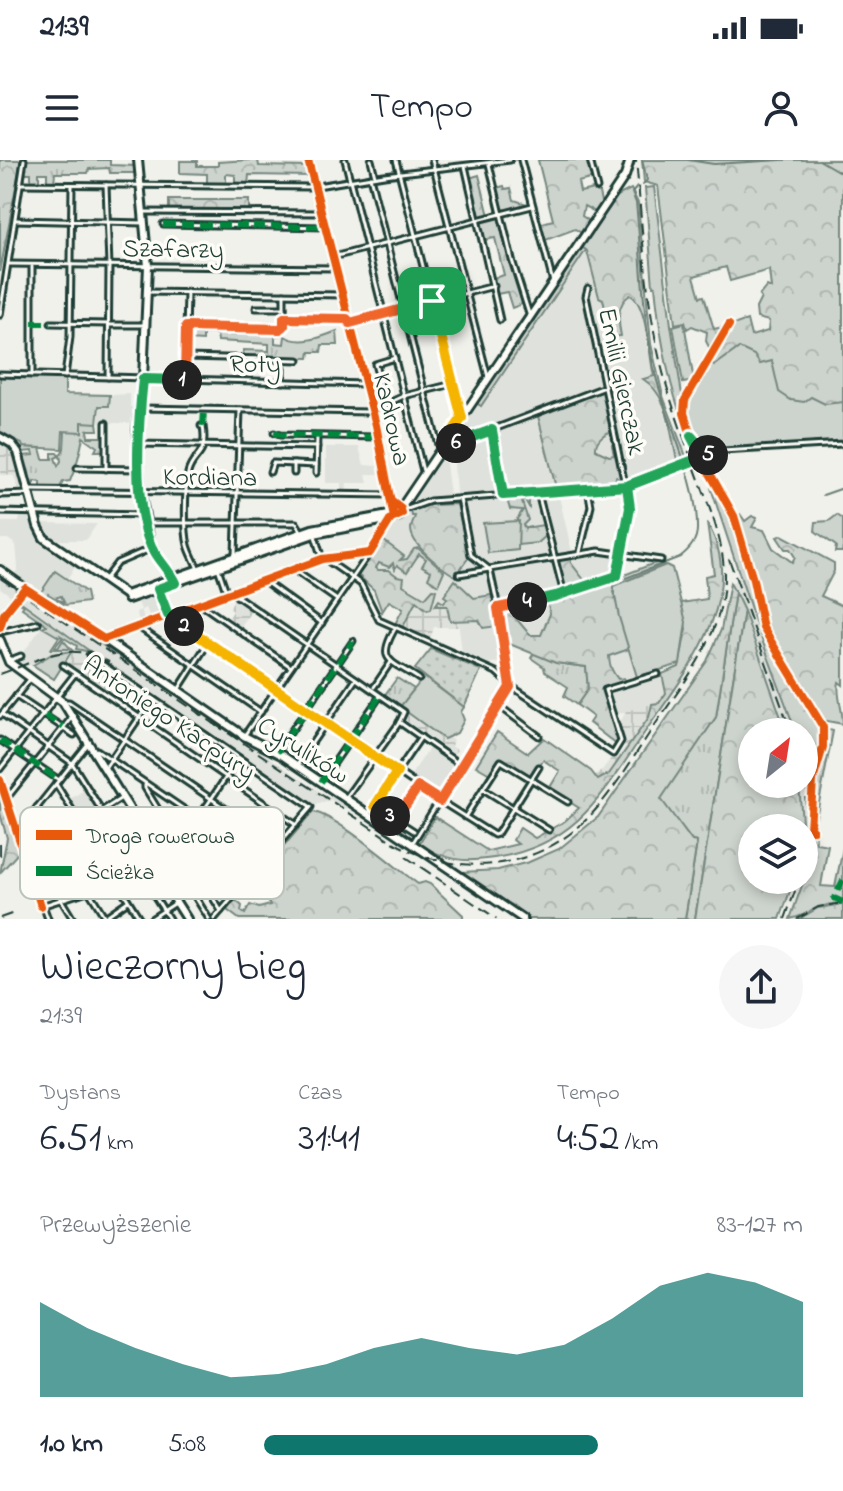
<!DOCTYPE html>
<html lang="pl">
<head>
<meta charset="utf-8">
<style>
	:root { --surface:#fff; --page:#f6f6f7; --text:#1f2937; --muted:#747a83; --accent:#0f766e }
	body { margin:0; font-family:"Indie Flower",sans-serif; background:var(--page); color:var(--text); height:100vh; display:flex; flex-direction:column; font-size:30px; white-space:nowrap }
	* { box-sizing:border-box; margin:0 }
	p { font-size:26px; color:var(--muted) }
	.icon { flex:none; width:44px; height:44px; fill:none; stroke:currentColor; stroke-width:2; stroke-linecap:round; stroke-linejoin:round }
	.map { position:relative; height:759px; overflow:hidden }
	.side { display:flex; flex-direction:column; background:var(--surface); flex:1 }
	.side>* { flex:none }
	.needle { width:52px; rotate:30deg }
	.fabs { position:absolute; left:738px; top:558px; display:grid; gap:16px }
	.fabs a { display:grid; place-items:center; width:80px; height:80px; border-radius:50%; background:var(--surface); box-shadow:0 4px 12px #0003; font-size:40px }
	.pin { position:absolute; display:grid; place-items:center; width:68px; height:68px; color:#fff; margin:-34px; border-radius:16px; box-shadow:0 4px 12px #0006 }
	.km { position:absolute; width:40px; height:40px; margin:-20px; border-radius:50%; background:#222; color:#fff; font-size:22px; line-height:40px; text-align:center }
	.round { display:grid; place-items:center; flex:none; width:84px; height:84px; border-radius:42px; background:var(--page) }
	.head { display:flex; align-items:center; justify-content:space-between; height:136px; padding:0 40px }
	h1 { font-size:44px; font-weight:600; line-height:60px }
	.figures { display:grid; grid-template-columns:repeat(3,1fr); gap:12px; height:136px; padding:8px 40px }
	.figures div { display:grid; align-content:center }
	.figures b { font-size:40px; font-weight:600 }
	.figures small { font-size:22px; font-weight:400 }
	.figures p { font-size:22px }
	.chart { height:224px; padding:16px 40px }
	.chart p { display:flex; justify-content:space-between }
	.chart svg { width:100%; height:144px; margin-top:8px; fill:var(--accent); opacity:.7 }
	ul { padding:0 40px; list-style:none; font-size:26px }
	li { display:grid; grid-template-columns:128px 96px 1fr; align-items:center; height:60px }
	li i { height:20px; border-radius:10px; background:var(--accent) }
	.status { display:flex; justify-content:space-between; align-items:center; height:56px; padding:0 40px; background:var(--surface); direction:ltr }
	.status svg { height:22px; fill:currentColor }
	header { display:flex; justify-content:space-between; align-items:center; height:104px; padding:0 40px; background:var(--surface); font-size:36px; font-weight:600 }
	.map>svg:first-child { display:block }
	.built { fill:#dfe2dc }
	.industrial { fill:url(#industrial-grid) }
	.grass { fill:url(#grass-tufts); stroke:#768880; stroke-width:2 }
	.forest { fill:url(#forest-crowns); stroke:#768880; stroke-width:2 }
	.park { fill:url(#park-dots); stroke:#768880; stroke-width:2 }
	.garden { fill:#cdd3cd; stroke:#768880; stroke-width:2 }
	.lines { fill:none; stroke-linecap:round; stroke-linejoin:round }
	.stream { stroke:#6c8077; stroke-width:2 }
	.street-casing { stroke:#1f3d34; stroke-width:9 }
	.secondary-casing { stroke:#1f3d34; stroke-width:12 }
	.street { stroke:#fdfcf7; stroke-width:3 }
	.secondary { stroke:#fdfcf7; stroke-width:6 }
	.rail { stroke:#1f3d34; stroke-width:2; stroke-dasharray:12 6; stroke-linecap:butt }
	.quiet { stroke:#00873e; stroke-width:6; stroke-dasharray:12 6; stroke-linecap:butt }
	.cycleway-casing { stroke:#fdfcf7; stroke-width:13 }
	.cycleway { stroke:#e8590c; stroke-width:8 }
	.split-1-casing { stroke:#fff; stroke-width:16 }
	.split-2-casing { stroke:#fff; stroke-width:16 }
	.split-3-casing { stroke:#fff; stroke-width:16 }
	.split-4-casing { stroke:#fff; stroke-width:16 }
	.split-5-casing { stroke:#fff; stroke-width:16 }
	.split-6-casing { stroke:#fff; stroke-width:16 }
	.split-7-casing { stroke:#fff; stroke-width:16 }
	.split-1 { stroke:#f0652b; stroke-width:10 }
	.split-2 { stroke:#22a559; stroke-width:10 }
	.split-3 { stroke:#f5b400; stroke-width:10 }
	.split-4 { stroke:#f0652b; stroke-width:10 }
	.split-5 { stroke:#22a559; stroke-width:10 }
	.split-6 { stroke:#22a559; stroke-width:10 }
	.split-7 { stroke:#f5b400; stroke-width:10 }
	.labels { text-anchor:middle; stroke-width:7; stroke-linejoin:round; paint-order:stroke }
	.street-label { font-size:26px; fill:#1f3d34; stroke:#fdfcf7 }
	.key { fill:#fdfcf7; stroke:#bac3bc; stroke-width:2 }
	.key-label { font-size:22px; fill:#1f3d34 }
</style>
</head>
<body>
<div class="status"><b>21:39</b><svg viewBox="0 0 49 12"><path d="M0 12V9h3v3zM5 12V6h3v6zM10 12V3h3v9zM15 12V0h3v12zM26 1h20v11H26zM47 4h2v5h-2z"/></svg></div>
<header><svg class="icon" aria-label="menu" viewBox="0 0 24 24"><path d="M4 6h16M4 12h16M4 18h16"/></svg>Tempo<svg class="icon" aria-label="person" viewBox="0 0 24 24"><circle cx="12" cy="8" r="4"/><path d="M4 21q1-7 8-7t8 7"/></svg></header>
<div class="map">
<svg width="843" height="759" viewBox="0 0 843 759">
	<defs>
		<pattern id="industrial-grid" width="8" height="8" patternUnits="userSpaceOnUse" patternTransform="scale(2)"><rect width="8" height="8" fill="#dfe2dc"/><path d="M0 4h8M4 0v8" fill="none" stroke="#bfc3bd"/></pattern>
		<pattern id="grass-tufts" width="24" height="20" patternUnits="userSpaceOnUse" patternTransform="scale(2)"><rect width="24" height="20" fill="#cdd3cd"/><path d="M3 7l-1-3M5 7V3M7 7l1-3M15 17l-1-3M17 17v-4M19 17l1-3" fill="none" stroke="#b0b6b1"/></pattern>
		<pattern id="forest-crowns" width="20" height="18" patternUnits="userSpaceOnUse" patternTransform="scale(2)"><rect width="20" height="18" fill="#cdd3cd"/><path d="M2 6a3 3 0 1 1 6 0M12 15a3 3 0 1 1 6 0" fill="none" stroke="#b0b6b1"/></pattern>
		<pattern id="park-dots" width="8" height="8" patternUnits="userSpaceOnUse" patternTransform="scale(2)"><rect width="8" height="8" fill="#cdd3cd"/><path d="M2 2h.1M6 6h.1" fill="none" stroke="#b0b6b1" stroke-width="1.8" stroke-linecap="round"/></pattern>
	</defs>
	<rect width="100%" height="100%" fill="#f0f1eb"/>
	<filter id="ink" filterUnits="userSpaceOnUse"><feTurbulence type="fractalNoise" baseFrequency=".0125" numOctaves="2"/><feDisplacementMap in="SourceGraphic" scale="16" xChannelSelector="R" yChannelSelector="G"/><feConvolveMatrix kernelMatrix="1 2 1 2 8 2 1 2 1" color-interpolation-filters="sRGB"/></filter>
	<g filter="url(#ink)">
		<g class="built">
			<polygon points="634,46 647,187 678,303 632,320 628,316 615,322 563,328 563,336 559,336 572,392 598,390 622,393 618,418 608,422 637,516 602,525 617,585 589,563 593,557 577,545 588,529 556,503 507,483 503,484 506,502 489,503 462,493 458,460 431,449 404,450 389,441 382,452 374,430 358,415 393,362 408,357 404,347 444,287 450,335 456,334 452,276 475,242 481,246 586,90"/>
			<polygon points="130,234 130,247 136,248 134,263 98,263 99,246 109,245 110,235"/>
			<polygon points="326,287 359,287 364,305 378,306 380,314 366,314 368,323 347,323 346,334 341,334 341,323 326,323"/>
			<polygon points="20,354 33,354 39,379 77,404 67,419 54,410 39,432 14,415 18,408 16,385 8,379 0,379 0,362 19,362"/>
			<polygon points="39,363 97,364 86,380 48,380"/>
			<polygon points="0,412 24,431 86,471 289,611 330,638 334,635 348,645 345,649 331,640 313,646 90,494 74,492 73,489 88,491 9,437 10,435 0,428"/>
			<polygon points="740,417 788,545 796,572 786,572 731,423"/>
			<polygon points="158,432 165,454 151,459 146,448 141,450 145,461 140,463 136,452 141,450 137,439"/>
			<polygon points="43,465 60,477 53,487 59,491 72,491 52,494 21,509 21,496"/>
			<polygon points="655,516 661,517 666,532 659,543 615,555 607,531"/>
			<polygon points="431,586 457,606 439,636 410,616"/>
			<polygon points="804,601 812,660 804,719 804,668 802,668 799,624 804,624"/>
			<polygon points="86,629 98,651 82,661 68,640"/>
		</g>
		<g class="industrial">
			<polygon points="0,281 15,294 24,327 18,329 14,316 0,315"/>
			<polygon points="235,438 252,450 239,469 227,461 233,451 229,448"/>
			<polygon points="416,441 429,449 447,445 458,460 459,467 434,467 430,480 403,467"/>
			<polygon points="72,493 83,493 109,511 104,519 106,521 109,522 114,514 118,517 108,534 65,505"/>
			<polygon points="652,544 649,556 609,614 598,620 594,615 602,610 612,597 616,599 625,587 618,566 626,551"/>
			<polygon points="405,553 428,569 453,580 451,586 457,590 454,594 402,558"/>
		</g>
		<g class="grass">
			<polygon points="26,0 110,0 110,5 137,6 137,13 110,13 109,8 89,9 88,13 55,13 54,23 47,23 47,13 39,13 39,23 31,23 31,13 24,13"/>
			<path d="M188 168 230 169V175H257V170L274 169 283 175 275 176V183L284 184 285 176C300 186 322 177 337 171L338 185H322L321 192H310L309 198 243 197V190L269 191V184L218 181 217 174H203V181L188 180Z"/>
			<path d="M77 262H97L98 270H87L88 277H105V291H95L97 287 83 277C80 294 77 305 70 321L63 322 59 329 36 328 41 327V322L34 321V328H30L22 296 34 295 33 291 22 292 23 287 40 288 43 299H52V293H57L59 296 55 298 58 306 61 301 60 295 64 289 65 271Z"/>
			<polygon points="55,411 86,432 88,442 65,445 56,439 64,442 61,436 55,438 48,434 47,437 41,432"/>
			<polygon points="25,431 58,454 99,478 254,582 253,585 249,583 253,586 23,432"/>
			<polygon points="735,432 744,451 695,759 685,759 697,682 692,681 660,639 716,557"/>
			<polygon points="17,439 91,492 76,489 77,486 61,476 62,478 55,487 58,488 63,480 71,489 51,489 59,477 42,467 47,465 40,460 31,462 38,459 22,448 24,445 19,443"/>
			<polygon points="72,491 54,519 33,505 52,494"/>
			<polygon points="534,493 556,503 586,507 588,529 577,545 564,536 568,527 545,512 544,507 531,498"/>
			<polygon points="397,518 414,529 400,547 384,536"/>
		</g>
		<g class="forest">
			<polygon points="0,0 21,0 0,112"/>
			<polygon points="249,0 258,0 259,6 309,7 311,16 249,15 248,25 235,25 235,15 226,14 226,24 207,24 207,14 180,13 180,1 197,1 197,6 218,6 218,2"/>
			<polygon points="538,0 589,0 594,18 578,22 580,32 598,28 602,46 597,53 584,46 582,56 591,62 583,74 575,69 543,81 539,64 553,60"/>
			<polygon points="642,0 843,0 843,258 693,236 695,225 733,165 747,160 751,176 768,171 769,161 757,158 756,148 761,138 759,136 767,126 771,128 769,110 730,121 726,107 694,116 700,137 704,136 714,169 727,166 711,191 706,181 707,172 692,166 687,169 685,162 675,164 658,26 644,22"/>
			<polygon points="479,15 489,56 480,58 469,18"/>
			<polygon points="504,26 505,29 511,28 514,40 530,45 502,52 496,28"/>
			<path d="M631 29 638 43 651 184 663 236 687 299 678 303C669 273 671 237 643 219L654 216C649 196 647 142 630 135 616 144 618 162 621 176L613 177 600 162 607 158 603 139 599 137 587 91 580 86 613 38Z"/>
			<rect x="169" y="40" width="80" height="11"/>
			<polygon points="500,55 522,144 512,148 507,132 497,134 493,118 504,115 495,78 484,80 480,61"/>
			<path d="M602 229 605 230 614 270C604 273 595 280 596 290L609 296 614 295 612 285 617 284 623 318 618 319 616 317 615 322 556 328 538 256Z"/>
			<polygon points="532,337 529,339 529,347 525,340 522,342 528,360 523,365 525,368 543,365 548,374 538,383 518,385 517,359 523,350 510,349 508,343 511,340"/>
			<path d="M457 344 469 397 455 416C442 408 411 386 411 369 411 365 414 361 415 356H412L411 351 430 345Z"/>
			<path d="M737 354H740L745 361 752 356 757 358 752 367 764 370 773 388 792 402 795 397 790 389H785L777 377 782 375 834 403V411L821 436 843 446V525L839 522C836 534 843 550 843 564L827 561 825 569 833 571 814 669 811 668C811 636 804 604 804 572H796L756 464 763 462 754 412Z"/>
			<polygon points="837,355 843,359 843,388 842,392 835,392 836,386 815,371 816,362 829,361"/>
			<path d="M707 363C750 435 686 513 647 569 603 633 578 685 494 698 463 703 446 700 419 684L435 657 488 691 518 684 513 680 520 668 535 678 565 661 579 648 549 629 560 611 543 600 531 618 500 598 490 614 476 606 497 572 528 593 544 578 591 611 598 620 609 614 649 557 652 544 659 543 666 533 662 514 679 507 686 469 681 443 707 439 705 416 714 414Z"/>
			<polygon points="383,380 404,396 400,400 407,399 414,389 418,388 444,411 438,425 428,418 431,411 422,406 426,399 419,394 407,412 397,405 395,409 393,403 389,407 379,403 376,408 378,410 389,410 397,416 404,417 403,425 425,438 433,429 436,430 431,449 427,450 416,441 403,467 395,464 403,449 389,441 382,452 374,430 358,415"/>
			<polygon points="571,397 571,403 585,421 598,422 565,432 558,398"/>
			<path d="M657 402H662L664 405 613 426 629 489 609 496C609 505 612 512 618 519L624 518 625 520 603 529 620 580 617 585 589 563 593 557 577 545 588 529 586 507 556 503 507 483 500 450 513 447 514 456 530 475H541L550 454 547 439 604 423Z"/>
			<polygon points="455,420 474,438 492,435 498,466 483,468 479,460 450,461 447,446 435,446 439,440 444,443 447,438 444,436"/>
			<polygon points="730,423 735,432 716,557 661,639 692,681 697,682 685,759 528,759 460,712 498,710 529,702 559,689 598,657 707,501 721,470"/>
			<polygon points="744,451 786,572 752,572 752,624 799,624 802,662 802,668 752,668 752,720 794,720 780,759 695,759"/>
			<polygon points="0,630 19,692 0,713 7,678 0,653"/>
			<path d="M313 652C336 655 396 708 418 724L425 722 430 724 463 755V759H239L227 750 235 740 242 746 241 751 245 754 250 745 259 748 270 745 267 738 245 725 262 705 266 706 271 701Z"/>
			<path d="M811 672H815L816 683 828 685 821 726 835 727 843 688V743C818 743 808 756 790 759L804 720Z"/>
			<polygon points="843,744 843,759 799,759 818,748"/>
		</g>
		<polygon class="park" points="431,489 481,510 464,547 415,509"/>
		<g class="garden">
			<path d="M654 27 671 165 683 241 682 249 679 250C665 208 659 168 655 126H653L645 28Z"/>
			<polygon points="580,86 586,90 481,246 475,242"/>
			<polygon points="684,163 694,221 683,223 673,166"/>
			<polygon points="739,188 754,195 760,204 772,201 779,232 791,240 804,242 811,237 825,244 843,242 843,283 708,290 710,285 704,275 697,277 688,256 688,243 710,203 714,206"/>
			<polygon points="0,216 65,218 65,234 110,235 109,246 99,246 97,263 82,262 82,272 63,271 62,289 23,287 22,284 0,274"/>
			<path d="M716 325C742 366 749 417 760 463L756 464 711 328Z"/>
			<polygon points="519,361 518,390 488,393 483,363"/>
			<polygon points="666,405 672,408 686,462 680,504 637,517 619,457 613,426"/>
			<polygon points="424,517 464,547 461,552 464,560 457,573 444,579 400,547"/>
		</g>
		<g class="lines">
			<g class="stream">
				<polyline points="642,0 647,20 643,25"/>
				<polyline points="688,0 714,4 781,0"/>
				<polyline points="819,0 843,14"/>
				<polyline points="823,335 843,328"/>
				<path d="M613 423 680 397C690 389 698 380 697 366 697 319 666 260 655 213 642 158 642 99 636 43L632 33 637 27"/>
			</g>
			<defs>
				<g id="street">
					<polyline points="308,0 376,265 394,349"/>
					<polyline points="345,0 423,311"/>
					<polyline points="371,0 375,16"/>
					<polyline points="396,0 461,256"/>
					<polyline points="432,0 488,217"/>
					<polyline points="521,0 553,122"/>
					<polyline points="590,0 597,28"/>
					<polyline points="489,4 512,100 530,157"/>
					<polyline points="465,6 500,160"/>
					<polyline points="370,17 439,289"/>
					<polyline points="21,24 311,27 384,15 510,0"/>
					<polyline points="106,25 109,106 108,217"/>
					<polyline points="143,52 323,53"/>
					<polyline points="16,60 144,63"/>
					<polyline points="163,64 326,67"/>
					<polyline points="333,97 532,46"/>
					<polyline points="9,104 336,108"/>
					<polyline points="146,132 343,135"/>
					<polyline points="256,148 284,148"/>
					<polyline points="0,155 24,0"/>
					<polyline points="285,158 349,159"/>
					<polyline points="51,163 109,164"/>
					<polyline points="350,163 494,126"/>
					<polyline points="109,165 145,165"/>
					<polyline points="729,165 685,240 684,253 694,285 734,356 753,420 763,468 823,567 823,587 813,620 810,670 813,670"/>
					<polyline points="186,167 282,168 284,165 284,134"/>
					<polyline points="186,197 299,200"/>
					<polyline points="0,214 365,224"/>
					<polyline points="32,215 32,107"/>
					<polyline points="65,216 70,177 72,25"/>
					<polyline points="185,220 187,132"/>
					<polyline points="283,222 283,208"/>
					<polyline points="386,245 375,204 395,198"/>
					<polyline points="142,248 369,252 404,236 453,224"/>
					<polyline points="492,270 503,335"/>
					<polyline points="274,273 280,275 377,277"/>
					<polyline points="692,277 709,294"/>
					<polyline points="137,284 317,287"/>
					<polyline points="444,284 457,283 605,227"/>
					<polyline points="77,308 139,309"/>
					<polyline points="106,309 106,263"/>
					<polyline points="270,312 273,303 316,305"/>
					<polyline points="294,313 294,304"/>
					<polyline points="316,313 317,277"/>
					<polyline points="28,330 391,335"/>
					<polyline points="538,333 564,434"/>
					<polyline points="0,335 29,334"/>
					<polyline points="460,339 471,395 490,410 502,466 508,513"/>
					<polyline points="402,351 430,341 627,326 722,291 843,284"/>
					<polyline points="0,352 144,355"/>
					<polyline points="149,363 296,363 301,371"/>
					<polyline points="315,376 322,399"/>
					<polyline points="580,392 591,346 588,329"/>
					<polyline points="235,394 240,250"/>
					<polyline points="325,399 361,424 379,460 496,512 507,522 508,530"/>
					<polyline points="218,408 227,434"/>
					<path d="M198 409C195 401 190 393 188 385 184 370 185 328 188 313 193 293 208 299 203 266H201"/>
					<polyline points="294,410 337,440"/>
					<polyline points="459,414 599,391 661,400"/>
					<polyline points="104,420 117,403 152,388"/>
					<polyline points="264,421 322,463"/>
					<polyline points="158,429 168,455 440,641 494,675 497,674 539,607"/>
					<polyline points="231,432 404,552 399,563 347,636"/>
					<polyline points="199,443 291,507"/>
					<polyline points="498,448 556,436 617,416 629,344 586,136 588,128"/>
					<polyline points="137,466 261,552"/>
					<path d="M396 467C375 502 391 500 419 519"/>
					<polyline points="0,472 38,463"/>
					<polyline points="105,479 322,399 370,393"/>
					<polyline points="89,495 311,647 214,759"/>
					<polyline points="8,501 21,496"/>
					<polyline points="63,505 296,665"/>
					<polyline points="509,516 510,524"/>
					<polyline points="508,524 613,594 621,581 605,530 658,514"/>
					<polyline points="374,527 391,502"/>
					<polyline points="178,530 208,483"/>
					<polyline points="16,536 74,575"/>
					<polyline points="63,542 69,542 279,685"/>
					<polyline points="498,545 539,576"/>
					<polyline points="2,554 72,603 169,759"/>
					<polyline points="0,556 31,518"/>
					<polyline points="399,562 462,606"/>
					<polyline points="244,576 388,366 389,362"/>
					<polyline points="0,580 59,620"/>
					<polyline points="97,590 263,703"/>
					<polyline points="277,592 353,481"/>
					<polyline points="297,605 356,519"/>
					<polyline points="105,608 152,539"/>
					<polyline points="0,609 74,515"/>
					<polyline points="321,622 380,536"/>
					<polyline points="56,624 140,759"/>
					<polyline points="145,625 145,628 221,751"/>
					<polyline points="483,629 549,670"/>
					<polyline points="7,638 72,557"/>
					<polyline points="375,646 414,671"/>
					<polyline points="37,647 106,759"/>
					<polyline points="369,653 421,577"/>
					<polyline points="465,657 501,601 568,642"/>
					<polyline points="396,659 418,627"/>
					<polyline points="194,664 236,732"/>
					<polyline points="19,670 87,585"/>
					<polyline points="412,684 507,531"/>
					<polyline points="236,686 253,714"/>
					<polyline points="33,694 73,759"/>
					<polyline points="29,697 120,639"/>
					<polyline points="171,698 209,759"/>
					<polyline points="156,707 171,698 239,598"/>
					<polyline points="43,745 48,759"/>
					<polyline points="41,746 156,709"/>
					<polyline points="105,757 128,741"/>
					<polyline points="151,759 174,744"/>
				</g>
				<g id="secondary">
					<polyline points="138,0 148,106 143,219 137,270 140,330 151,387 174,419"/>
					<polyline points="0,277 12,284 18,292 38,366 44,378 126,435 128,439 314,374 391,359 400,356 402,350 397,347 389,355 312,369 126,435"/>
					<polyline points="401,348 625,16 630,0"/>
					<polyline points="0,410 25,428 4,454 0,467"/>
					<polyline points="104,479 244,576 283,596 523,759"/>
					<polyline points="0,480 9,502 63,542 150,682 157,712 187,759"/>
				</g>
			</defs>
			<use href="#street" class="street-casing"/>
			<use href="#secondary" class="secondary-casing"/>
			<use href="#street" class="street"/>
			<use href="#secondary" class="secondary"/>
			<g class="rail">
				<polyline points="729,399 791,572"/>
				<polyline points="0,418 222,569"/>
				<path d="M0 514C42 500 66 479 109 502"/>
				<path d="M213 563 393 682C457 719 536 711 588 658 616 629 636 592 659 559 690 514 725 471 724 413 723 382 712 354 701 325 688 289 674 253 664 216 645 146 643 72 636 0"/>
				<polyline points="804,619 807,661 804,696"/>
				<polyline points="0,684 0,696"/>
				<polyline points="406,697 497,759"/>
				<polyline points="0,758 14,753"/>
				<polyline points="785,759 799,720"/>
				<polyline points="797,759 818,747 843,743"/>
			</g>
			<g class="quiet">
				<polyline points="163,64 326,67"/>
				<polyline points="32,163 51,163"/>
				<polyline points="203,266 204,250"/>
				<polyline points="274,273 280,275 377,277"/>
				<polyline points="45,555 63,567"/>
				<polyline points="0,580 59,620"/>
				<polyline points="277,592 353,481"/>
				<polyline points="321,622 380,536"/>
				<polyline points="843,720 834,738 843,742"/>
			</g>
			<defs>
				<g id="cycleway">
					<polyline points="308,0 376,265 393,353"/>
					<polyline points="729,165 685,240 684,253 694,285 734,356 753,420 763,468 823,567 823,587 813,620 810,670 813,670"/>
					<polyline points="0,467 4,454 25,428 104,479 322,399 370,393 391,359 402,354 401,349 392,342"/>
					<polyline points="0,620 41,746"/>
				</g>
			</defs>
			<use href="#cycleway" class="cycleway-casing"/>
			<use href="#cycleway" class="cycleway"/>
		</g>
	</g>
	<g class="lines" filter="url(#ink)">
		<defs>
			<polyline id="split-1" points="182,220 185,220 186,167 280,169 284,166 284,158 347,159 350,163 432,141"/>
			<path id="split-2" d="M182 220 143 219C138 266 132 342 151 386 157 400 169 409 175 423L158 429 168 455 184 466"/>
			<polyline id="split-3" points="184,466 397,612 375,646 390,656"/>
			<polyline id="split-4" points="390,656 396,659 418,627 440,641 510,527 498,448 527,442"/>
			<polyline id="split-5" points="527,442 556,436 617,416 630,348 627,326 702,297 691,276 708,295"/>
			<polyline id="split-6" points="456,283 492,270 503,335 627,326 708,295"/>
			<polyline id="split-7" points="432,141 462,258 444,284 456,283"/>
		</defs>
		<use href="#split-1" class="split-1-casing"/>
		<use href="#split-2" class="split-2-casing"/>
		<use href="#split-3" class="split-3-casing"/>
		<use href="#split-4" class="split-4-casing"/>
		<use href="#split-5" class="split-5-casing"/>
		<use href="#split-6" class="split-6-casing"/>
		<use href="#split-7" class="split-7-casing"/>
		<use href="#split-1" class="split-1"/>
		<use href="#split-2" class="split-2"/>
		<use href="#split-3" class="split-3"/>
		<use href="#split-4" class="split-4"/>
		<use href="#split-5" class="split-5"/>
		<use href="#split-6" class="split-6"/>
		<use href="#split-7" class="split-7"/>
	</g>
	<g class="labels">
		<g class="street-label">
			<text transform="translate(173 88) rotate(1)" y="9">Szafarzy</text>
			<text transform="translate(255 203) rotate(1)" y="9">Roty</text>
			<text transform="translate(623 221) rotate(78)" y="9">Emilii Gierczak</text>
			<text transform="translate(393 259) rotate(77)" y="9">Kadrowa</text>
			<text transform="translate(210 316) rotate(1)" y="9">Kordiana</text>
			<text transform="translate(170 557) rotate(34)" y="9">Antoniego Kacpury</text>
			<text transform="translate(304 589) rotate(32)" y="9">Cyrulików</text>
		</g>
	</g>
	<rect x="20" y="647" width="264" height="92" rx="12" class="key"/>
	<rect x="36" y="670" width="36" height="10" fill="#e8590c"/>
	<rect x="36" y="706" width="36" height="10" fill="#00873e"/>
	<g class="key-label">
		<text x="86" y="683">Droga rowerowa</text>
		<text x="86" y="719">Ścieżka</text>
	</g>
</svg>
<div class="fabs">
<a><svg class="needle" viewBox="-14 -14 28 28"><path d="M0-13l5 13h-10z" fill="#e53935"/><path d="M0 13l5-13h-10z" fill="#747a83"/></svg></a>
<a><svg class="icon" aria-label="layers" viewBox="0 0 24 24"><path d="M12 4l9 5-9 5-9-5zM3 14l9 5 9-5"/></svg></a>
</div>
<div class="pin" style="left:432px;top:141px;background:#1e9e55"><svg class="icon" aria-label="arrive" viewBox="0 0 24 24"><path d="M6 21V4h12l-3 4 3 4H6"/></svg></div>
<b class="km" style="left:182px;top:220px">1</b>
<b class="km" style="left:184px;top:466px">2</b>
<b class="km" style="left:390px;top:656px">3</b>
<b class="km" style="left:527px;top:442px">4</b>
<b class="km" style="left:708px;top:295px">5</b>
<b class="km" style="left:456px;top:283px">6</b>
</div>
<section class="side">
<div class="head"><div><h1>Wieczorny bieg</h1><p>21:39</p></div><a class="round"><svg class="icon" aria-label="share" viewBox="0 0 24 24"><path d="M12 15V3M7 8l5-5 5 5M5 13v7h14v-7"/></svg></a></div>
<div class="figures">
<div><p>Dystans</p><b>6.51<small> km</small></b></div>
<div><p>Czas</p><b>31:41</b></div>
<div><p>Tempo</p><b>4:52<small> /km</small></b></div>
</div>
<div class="chart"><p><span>Przewyższenie</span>83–127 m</p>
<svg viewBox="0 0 160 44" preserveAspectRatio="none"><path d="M0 44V15L10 23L20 29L30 34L40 38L50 37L60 34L70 29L80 26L90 29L100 31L110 28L120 20L130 10L140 6L150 9L160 15V44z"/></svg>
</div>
<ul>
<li><b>1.0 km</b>5:08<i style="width:62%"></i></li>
</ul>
</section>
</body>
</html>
